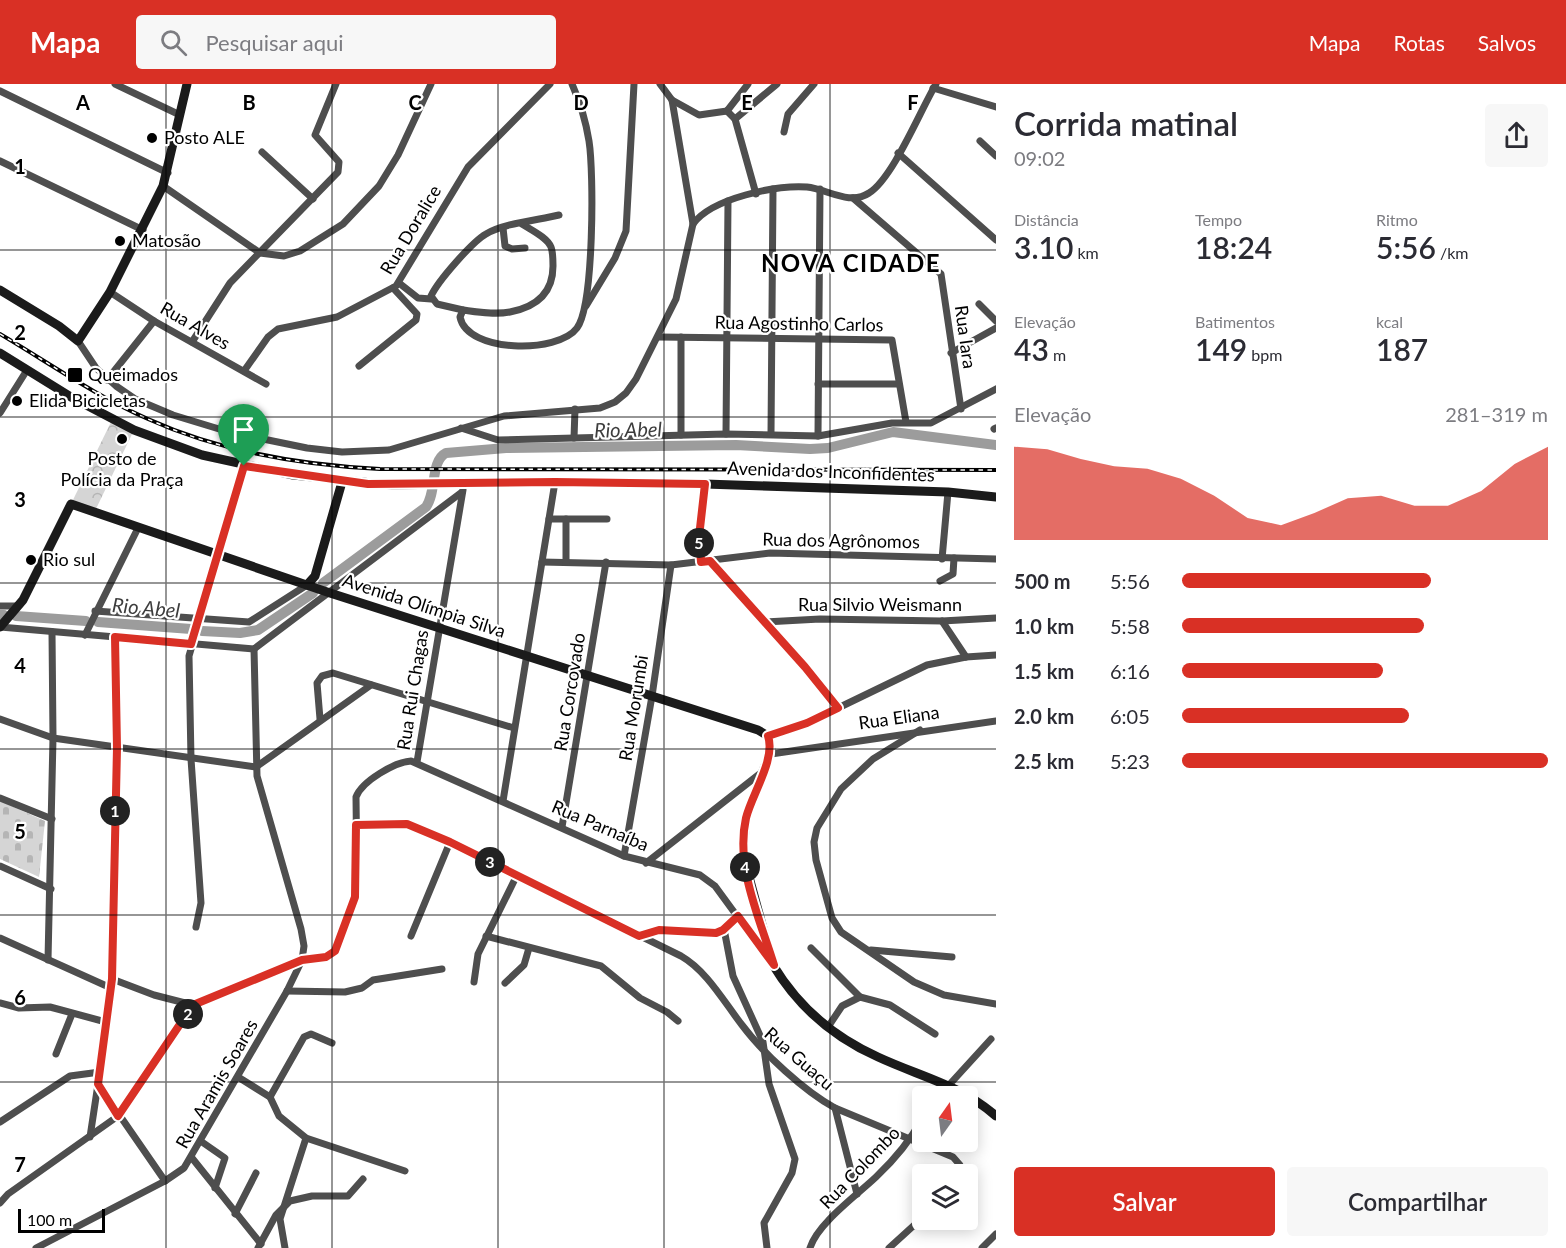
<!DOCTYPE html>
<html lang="pt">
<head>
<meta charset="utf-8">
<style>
	:root { --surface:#fff; --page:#f7f7f7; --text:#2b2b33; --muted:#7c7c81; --accent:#d93025 }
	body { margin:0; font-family:Lato,sans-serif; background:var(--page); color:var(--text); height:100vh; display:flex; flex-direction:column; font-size:22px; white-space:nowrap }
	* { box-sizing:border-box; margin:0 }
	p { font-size:20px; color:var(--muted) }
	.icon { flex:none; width:33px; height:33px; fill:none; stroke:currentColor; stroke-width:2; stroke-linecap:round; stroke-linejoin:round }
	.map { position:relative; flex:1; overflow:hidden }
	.details { display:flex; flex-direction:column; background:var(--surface); width:570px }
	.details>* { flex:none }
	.needle { width:39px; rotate:14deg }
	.buttons { position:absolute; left:912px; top:1002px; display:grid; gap:12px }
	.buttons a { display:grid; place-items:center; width:66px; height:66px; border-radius:6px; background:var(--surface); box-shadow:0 3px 15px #0003; font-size:30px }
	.scale { position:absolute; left:18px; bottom:15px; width:87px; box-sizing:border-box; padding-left:6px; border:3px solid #000; border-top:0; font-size:16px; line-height:21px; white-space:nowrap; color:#000; -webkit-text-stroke:4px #fff; paint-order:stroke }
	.pin { position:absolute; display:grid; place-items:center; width:51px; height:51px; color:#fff; margin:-62px -26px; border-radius:50% 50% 50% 0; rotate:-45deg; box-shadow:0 0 6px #0007 }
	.pin .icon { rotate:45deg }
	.km { position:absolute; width:30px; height:30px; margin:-15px; border-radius:50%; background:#222; color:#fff; font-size:16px; line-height:30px; text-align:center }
	.round { display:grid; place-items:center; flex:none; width:63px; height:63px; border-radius:6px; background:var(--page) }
	.head { display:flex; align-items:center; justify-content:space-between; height:102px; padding:0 18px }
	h1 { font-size:33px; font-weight:600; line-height:45px }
	.metrics { display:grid; grid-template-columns:repeat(3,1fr); gap:9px; height:102px; padding:6px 18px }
	.metrics div { display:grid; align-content:center }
	.metrics b { font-size:30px; font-weight:600 }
	.metrics small { font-size:16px; font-weight:400 }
	.metrics p { font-size:16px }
	.chart { height:168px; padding:12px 18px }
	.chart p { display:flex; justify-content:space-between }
	.chart svg { width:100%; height:108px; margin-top:6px; fill:var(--accent); opacity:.7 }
	.button { display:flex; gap:12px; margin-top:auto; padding:12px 18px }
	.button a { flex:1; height:69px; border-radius:6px; background:var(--accent); color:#fff; font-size:24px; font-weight:600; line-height:69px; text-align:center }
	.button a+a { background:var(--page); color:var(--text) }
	ul { padding:0 18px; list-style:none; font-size:20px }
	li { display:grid; grid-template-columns:96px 72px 1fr; align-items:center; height:45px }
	li i { height:15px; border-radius:8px; background:var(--accent) }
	header { display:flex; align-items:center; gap:36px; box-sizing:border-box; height:84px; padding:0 30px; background:var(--accent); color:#fff }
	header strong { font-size:28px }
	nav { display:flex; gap:33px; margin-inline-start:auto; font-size:21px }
	.search { width:420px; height:54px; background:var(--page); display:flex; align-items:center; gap:15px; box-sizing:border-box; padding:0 21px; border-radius:6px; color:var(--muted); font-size:22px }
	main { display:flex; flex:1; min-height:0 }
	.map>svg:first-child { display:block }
	.forest { fill:url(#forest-crowns) }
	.cemetery { fill:url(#cemetery-stones) }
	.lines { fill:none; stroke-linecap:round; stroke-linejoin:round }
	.river { stroke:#9c9c9c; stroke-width:10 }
	.street { stroke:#4e4e4e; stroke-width:7 }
	.secondary { stroke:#1b1b1b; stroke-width:9 }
	.rail-casing { stroke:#000; stroke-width:4 }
	.rail { stroke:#fff; stroke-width:1.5; stroke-dasharray:4.5; stroke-linecap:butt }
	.route-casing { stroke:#fff; stroke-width:12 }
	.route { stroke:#d93025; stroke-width:8 }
	.grid { fill:none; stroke:#000; stroke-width:1.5; stroke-opacity:0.55 }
	.poi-dot { fill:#000; stroke:#fff; stroke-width:2 }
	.labels { text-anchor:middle; stroke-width:4.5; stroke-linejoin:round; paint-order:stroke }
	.poi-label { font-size:18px; fill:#000; stroke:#fff; text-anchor:start }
	.street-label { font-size:18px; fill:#000; stroke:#fff }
	.water-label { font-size:20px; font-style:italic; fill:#3d3d3d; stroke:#fff }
	.district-label { font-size:24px; font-weight:bold; letter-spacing:1.5px; fill:#000; stroke:#fff }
	.grid-label { font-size:20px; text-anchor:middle; font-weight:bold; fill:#000; stroke:#fff; stroke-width:4.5; stroke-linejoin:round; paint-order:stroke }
</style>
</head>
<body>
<header>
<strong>Mapa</strong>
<div class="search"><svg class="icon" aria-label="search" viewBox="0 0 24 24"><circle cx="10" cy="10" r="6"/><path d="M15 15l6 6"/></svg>Pesquisar aqui</div>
<nav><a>Mapa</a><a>Rotas</a><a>Salvos</a></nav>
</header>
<main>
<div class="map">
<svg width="996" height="1164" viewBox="0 0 996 1164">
	<defs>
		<pattern id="forest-crowns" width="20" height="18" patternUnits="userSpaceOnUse" patternTransform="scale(1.5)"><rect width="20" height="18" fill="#d5d5d5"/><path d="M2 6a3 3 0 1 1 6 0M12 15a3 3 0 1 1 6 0" fill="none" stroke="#b5b5b5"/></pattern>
		<pattern id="cemetery-stones" width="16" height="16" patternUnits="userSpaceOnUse" patternTransform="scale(1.5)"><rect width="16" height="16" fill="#d5d5d5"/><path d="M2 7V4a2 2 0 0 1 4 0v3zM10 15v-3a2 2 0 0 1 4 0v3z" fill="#b5b5b5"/></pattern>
	</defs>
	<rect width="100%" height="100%" fill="#fff"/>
	<polygon class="forest" points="112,336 134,346 94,429 71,420"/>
	<polygon class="cemetery" points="0,717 45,737 39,793 0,775"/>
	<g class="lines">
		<g class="river">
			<path d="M323 499 426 423C437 408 430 377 446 369L506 364 736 361 810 365 828 364 893 348 996 361"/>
			<polyline points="0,531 4,531"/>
			<polyline points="16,532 86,537"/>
			<polyline points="98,538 191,545"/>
			<polyline points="202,547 240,549 258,546 313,509"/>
		</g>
		<g class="street">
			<polyline points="115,0 180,31"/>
			<polyline points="660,0 672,16 693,140"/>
			<polyline points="933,4 996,23"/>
			<polyline points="0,7 168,89"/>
			<polyline points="672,16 699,31 727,27"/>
			<polyline points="727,27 735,35 756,110"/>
			<polyline points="727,27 748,0"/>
			<polyline points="735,35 777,0"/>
			<polyline points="784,48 788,30 814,0"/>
			<polyline points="980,57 996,72"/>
			<polyline points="262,68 313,115"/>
			<polyline points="898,69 996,156"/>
			<polyline points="0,77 143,146"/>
			<polyline points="163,102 260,169 284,172 300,167 343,140 379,102 398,71 431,0"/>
			<polyline points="853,114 941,190 961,325"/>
			<path d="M522 140C531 146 547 153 551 163 553 168 553 176 553 182 553 209 536 223 510 228 495 231 478 228 463 226L460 233C467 269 558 270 577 244 594 221 594 89 589 57 586 38 580 18 572 0"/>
			<polyline points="503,144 505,162 512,165 525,164"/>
			<polyline points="399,199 418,214 431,215"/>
			<polyline points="110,208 154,237 266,300"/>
			<polyline points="979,220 996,237"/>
			<polyline points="586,222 615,174 626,147 634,0"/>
			<path d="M463 226 437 220 431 212C438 197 472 158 486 150 504 139 539 136 559 131"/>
			<polyline points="658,253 892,256 906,338"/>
			<polyline points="681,253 681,351"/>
			<path d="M78 257 96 284 116 302 135 315 173 331 229 348 307 364 342 368 389 366 504 332 600 324 615 318 626 309 636 295 676 215 693 140C712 114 776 101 807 103 827 105 850 122 869 109 893 94 920 27 936 0"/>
			<polyline points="192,258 230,199 338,88 339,78 315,51 336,0"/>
			<polyline points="951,269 996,244"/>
			<polyline points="359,282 416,236 417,230 393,204"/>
			<polyline points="244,287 268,253 278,245 337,233 396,202 468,83 550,0"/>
			<polyline points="107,296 154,237"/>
			<polyline points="818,300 898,300"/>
			<polyline points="0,329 27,286"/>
			<polyline points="461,344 498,356 726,350 818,352 892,339 931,339 996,305"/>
			<polyline points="994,345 996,344"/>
			<polyline points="726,350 728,117"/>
			<polyline points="771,350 773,105"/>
			<polyline points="818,352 820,105"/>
			<polyline points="574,354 575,325"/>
			<polyline points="549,435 607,435"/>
			<polyline points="942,475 948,408"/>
			<polyline points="710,477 805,583 838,624"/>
			<polyline points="542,478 671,481 770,469 996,475"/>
			<polyline points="566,478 566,435"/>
			<polyline points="701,479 699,453 705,400"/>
			<polyline points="940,497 953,490 954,474"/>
			<polyline points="0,522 18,522"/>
			<polyline points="95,527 249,538 307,501"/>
			<polyline points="942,537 966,573"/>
			<polyline points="765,538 820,535 942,537 996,534"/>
			<polyline points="0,543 254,565 462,408"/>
			<polyline points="85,551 138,444"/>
			<polyline points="115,553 117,664 112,895 98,1000 165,1097"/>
			<polyline points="0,635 53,654 256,683 371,601"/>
			<polyline points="320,635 317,599 322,592 333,589 514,644"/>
			<polyline points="920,646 873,675 841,705 817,744 814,758 816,776 832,834 841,848 914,898 944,911 996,920"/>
			<polyline points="768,652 807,639 927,581 966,573 996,571"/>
			<polyline points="771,670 996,637"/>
			<polyline points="417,678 463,406"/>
			<polyline points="0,714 52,735"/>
			<polyline points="503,717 555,398"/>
			<path d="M356 741 407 740 450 758 681 872C707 887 724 918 742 941 763 969 804 1007 835 1024L953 1073 960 1081 961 1090"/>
			<polyline points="562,743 606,478"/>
			<polyline points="624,772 652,612 671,481"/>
			<polyline points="646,779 762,688"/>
			<polyline points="0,782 51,805"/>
			<polyline points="196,843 201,819 191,675 189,572 244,382"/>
			<polyline points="724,845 733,892 763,958 769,1000 795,1075 792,1089 764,1139 767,1164"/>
			<polyline points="411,852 450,758"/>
			<polyline points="486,852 601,882 640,914 667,928 678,937"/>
			<polyline points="639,852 659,846 715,849 723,846 738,832"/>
			<polyline points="0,854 111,904"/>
			<polyline points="811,864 860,913"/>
			<polyline points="871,866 952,873"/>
			<polyline points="48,876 53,654 52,548"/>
			<path d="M112 895 154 911 193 921 302 876 322 874 333 869 341 855 357 799 356 713C362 697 395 678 411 677L624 772 700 791 715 802 770 877"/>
			<polyline points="474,898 478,870 517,791"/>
			<polyline points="505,899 524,881 529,864"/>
			<polyline points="287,907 345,908 362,904 373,896 442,885"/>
			<polyline points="0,919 19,924 50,923 106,938"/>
			<polyline points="828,943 842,922 860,913 890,921 935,950"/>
			<polyline points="56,970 72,930"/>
			<polyline points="238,993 270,1013 279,1032 306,1054 405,1087"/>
			<polyline points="939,1012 991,955"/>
			<polyline points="270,1013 304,953 311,950 332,959"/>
			<polyline points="835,1024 857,1110"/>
			<polyline points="0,1038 70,992 100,988"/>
			<polyline points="90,1053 98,1000"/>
			<polyline points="202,1058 225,1074 215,1104"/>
			<polyline points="192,1074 261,1160"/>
			<polyline points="0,1119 8,1110 118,1032 193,921"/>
			<polyline points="235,1130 256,1089"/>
			<polyline points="36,1164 165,1097 184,1084 287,907 302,876 304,862 301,845 257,692 254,565"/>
			<polyline points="258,1164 276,1131 290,1117 312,1112 348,1112 363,1095"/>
			<polyline points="285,1164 280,1135 306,1054"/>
			<path d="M810 1164C817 1140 857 1111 876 1093 894 1076 910 1057 922 1035"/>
			<polyline points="889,1164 922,1134"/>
			<polyline points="982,1164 996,1150"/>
		</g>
		<g class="secondary">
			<polyline points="0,206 59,242 78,257 110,208 163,102 187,0"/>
			<polyline points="0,269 71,313 134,346 202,371 293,391 392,401 555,398 705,400 948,408 996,413"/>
			<polyline points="307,501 315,492 342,398"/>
			<path d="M0 543 23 516 71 420 330 509 758 646 768 652 771 666 746 732 743 771 773 881C799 924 833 953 878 973 921 993 959 1000 996 1032"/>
		</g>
		<defs>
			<path id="rail" d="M0 250C49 279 96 312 148 335 221 368 300 381 380 385L996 386"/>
		</defs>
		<use href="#rail" class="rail-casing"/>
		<use href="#rail" class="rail"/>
	</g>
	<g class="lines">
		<defs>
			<path id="route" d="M244 382 368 400 555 398 705 400 699 453 701 478 710 477 805 583 838 624 807 639 768 652C776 675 752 710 746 734 735 783 760 835 774 881L738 832 723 846 716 849 659 846 639 852 450 758 407 740 356 741 355 813 335 867 326 873 302 876 193 921 118 1032 98 1000 112 895 117 664 115 553 191 560Z"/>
		</defs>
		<use href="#route" class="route-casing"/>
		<use href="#route" class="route"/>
	</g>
	<path class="grid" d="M166 0V1164M332 0V1164M498 0V1164M664 0V1164M830 0V1164M0 166H996M0 333H996M0 499H996M0 665H996M0 831H996M0 998H996"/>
	<g class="poi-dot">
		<circle cx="152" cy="54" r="6"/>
		<circle cx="120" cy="157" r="6"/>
		<rect x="67" y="283" width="16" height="16" rx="3"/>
		<circle cx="17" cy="317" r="6"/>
		<circle cx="122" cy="355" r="6"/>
		<circle cx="31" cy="476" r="6"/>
	</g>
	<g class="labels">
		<g class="poi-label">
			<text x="164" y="60">Posto ALE</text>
			<text x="132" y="163">Matosão</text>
			<text x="88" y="297">Queimados</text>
			<text x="29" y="323">Elida Bicicletas</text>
			<text x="122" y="381" text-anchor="middle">Posto de<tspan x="122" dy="21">Polícia da Praça</tspan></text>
			<text x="43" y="482">Rio sul</text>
		</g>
		<g class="street-label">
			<text transform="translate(411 146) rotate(-59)" y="6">Rua Doralice</text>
			<text transform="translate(799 240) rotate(1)" y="6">Rua Agostinho Carlos</text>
			<text transform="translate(195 242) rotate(30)" y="6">Rua Alves</text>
			<text transform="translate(965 253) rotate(82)" y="6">Rua Iara</text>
			<text transform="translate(831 388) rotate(2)" y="6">Avenida dos Inconfidentes</text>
			<text transform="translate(841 457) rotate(1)" y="6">Rua dos Agrônomos</text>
			<text x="880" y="527">Rua Silvio Weismann</text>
			<text transform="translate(424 522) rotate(18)" y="6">Avenida Olímpia Silva</text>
			<text transform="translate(413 606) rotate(-81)" y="6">Rua Rui Chagas</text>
			<text transform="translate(570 608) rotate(-81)" y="6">Rua Corcovado</text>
			<text transform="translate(634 624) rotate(-81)" y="6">Rua Morumbi</text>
			<text transform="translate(899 634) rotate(-8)" y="6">Rua Eliana</text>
			<text transform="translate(600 742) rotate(23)" y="6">Rua Parnaíba</text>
			<text transform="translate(799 975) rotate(41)" y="6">Rua Guaçu</text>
			<text transform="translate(217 1000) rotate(-60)" y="6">Rua Aramis Soares</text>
			<text transform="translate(860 1084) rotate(-46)" y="6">Rua Colombo</text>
		</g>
		<g class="water-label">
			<text transform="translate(628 346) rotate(-1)" y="7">Rio Abel</text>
			<text transform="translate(146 524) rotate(5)" y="7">Rio Abel</text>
		</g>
		<g class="district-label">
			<text x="851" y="188">NOVA CIDADE</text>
		</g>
	</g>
	<g class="grid-label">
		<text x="83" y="26">A</text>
		<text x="249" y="26">B</text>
		<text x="415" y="26">C</text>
		<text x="581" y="26">D</text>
		<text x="747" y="26">E</text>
		<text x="913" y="26">F</text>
		<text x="20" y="90">1</text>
		<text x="20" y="256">2</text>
		<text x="20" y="423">3</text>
		<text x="20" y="589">4</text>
		<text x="20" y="755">5</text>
		<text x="20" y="921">6</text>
		<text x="20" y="1088">7</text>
	</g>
</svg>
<div class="buttons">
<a><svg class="needle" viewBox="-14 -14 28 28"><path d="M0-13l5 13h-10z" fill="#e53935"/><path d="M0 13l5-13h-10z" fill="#7c7c81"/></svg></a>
<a><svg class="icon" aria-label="layers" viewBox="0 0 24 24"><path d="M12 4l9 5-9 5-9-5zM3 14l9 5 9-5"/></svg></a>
</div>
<div class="scale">100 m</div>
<div class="pin" style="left:244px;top:382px;background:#1e9e55"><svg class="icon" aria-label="arrive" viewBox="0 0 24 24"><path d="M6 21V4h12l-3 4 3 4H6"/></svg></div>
<b class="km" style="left:115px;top:727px">1</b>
<b class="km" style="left:188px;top:930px">2</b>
<b class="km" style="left:490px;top:778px">3</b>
<b class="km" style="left:745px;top:783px">4</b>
<b class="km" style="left:699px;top:459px">5</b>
</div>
<section class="details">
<div class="head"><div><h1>Corrida matinal</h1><p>09:02</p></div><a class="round"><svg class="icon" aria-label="share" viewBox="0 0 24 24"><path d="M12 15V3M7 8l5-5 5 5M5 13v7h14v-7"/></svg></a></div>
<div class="metrics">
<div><p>Distância</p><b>3.10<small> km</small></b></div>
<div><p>Tempo</p><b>18:24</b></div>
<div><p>Ritmo</p><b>5:56<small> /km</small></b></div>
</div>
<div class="metrics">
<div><p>Elevação</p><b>43<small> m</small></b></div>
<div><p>Batimentos</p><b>149<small> bpm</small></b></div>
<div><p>kcal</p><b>187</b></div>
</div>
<div class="chart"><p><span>Elevação</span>281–319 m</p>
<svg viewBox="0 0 160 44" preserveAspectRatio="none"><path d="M0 44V6L10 7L20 11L30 14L40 15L50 19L60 26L70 35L80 38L90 33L100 27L110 26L120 30L130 30L140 24L150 13L160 6V44z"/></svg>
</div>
<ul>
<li><b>500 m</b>5:56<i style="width:68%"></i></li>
<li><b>1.0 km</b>5:58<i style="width:66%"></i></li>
<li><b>1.5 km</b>6:16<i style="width:55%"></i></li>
<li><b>2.0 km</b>6:05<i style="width:62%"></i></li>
<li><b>2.5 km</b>5:23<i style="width:100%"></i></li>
</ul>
<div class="button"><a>Salvar</a><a>Compartilhar</a></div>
</section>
</main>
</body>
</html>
